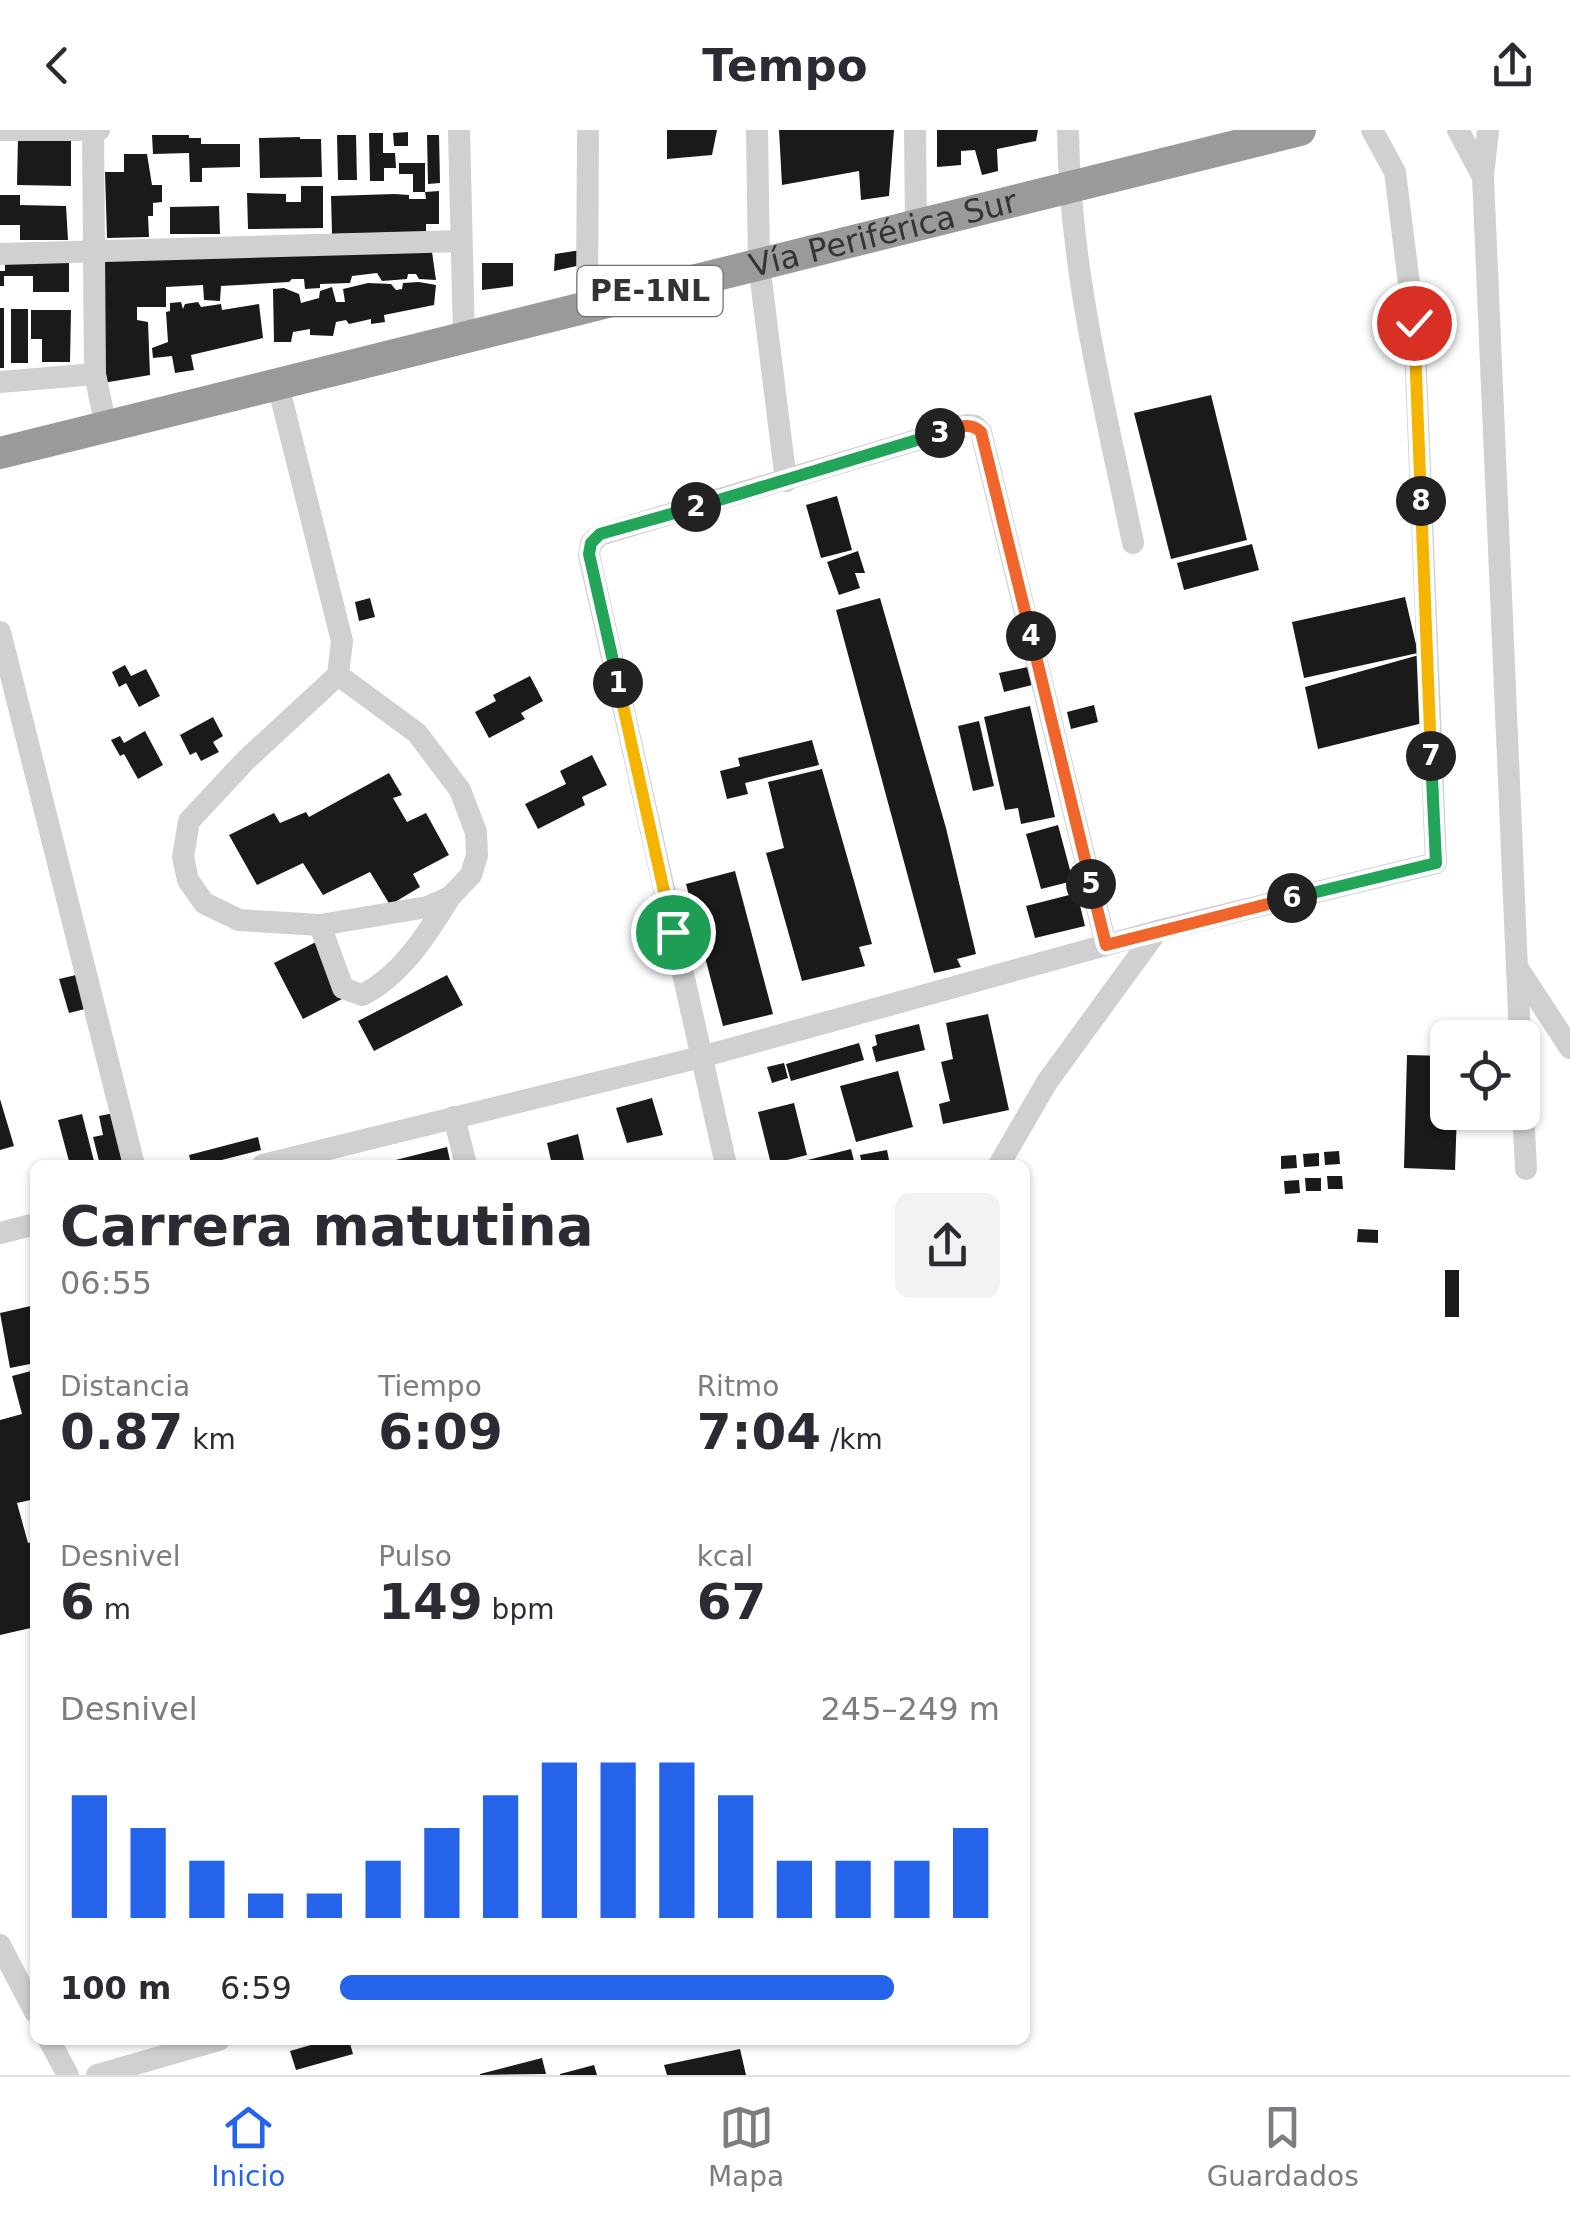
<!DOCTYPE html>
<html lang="es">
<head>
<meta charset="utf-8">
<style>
	:root { --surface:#fff; --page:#f2f2f3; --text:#2b2b33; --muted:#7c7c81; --line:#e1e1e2; --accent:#2563eb }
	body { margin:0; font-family:"DejaVu Sans",sans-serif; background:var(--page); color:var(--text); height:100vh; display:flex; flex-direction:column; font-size:38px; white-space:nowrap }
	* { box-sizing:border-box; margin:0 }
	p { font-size:32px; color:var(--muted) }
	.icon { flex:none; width:55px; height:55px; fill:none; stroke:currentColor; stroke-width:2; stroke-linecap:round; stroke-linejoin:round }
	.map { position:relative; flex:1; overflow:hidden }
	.details { position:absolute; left:30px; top:1030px; width:1000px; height:885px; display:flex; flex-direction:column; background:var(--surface); border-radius:15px; box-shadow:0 2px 8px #0004 }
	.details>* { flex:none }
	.controls { position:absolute; left:1430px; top:890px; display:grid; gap:20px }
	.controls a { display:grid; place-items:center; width:110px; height:110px; border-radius:15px; background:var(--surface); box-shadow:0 2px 8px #0004; font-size:50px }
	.pin { position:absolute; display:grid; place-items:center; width:85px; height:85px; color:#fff; margin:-42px; border:5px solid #fff; border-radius:50%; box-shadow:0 2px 10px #0007 }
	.km { position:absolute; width:50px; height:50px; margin:-25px; border-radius:50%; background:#222; color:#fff; font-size:28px; line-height:50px; text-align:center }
	.round { display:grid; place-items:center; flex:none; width:105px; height:105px; border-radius:15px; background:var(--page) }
	.headline { display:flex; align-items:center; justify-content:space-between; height:170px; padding:0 30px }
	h1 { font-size:55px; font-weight:700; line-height:75px }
	.metrics { display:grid; grid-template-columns:repeat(3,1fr); gap:15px; height:170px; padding:10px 30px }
	.metrics div { display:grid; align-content:center }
	.metrics b { font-size:50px; font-weight:700 }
	.metrics small { font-size:28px; font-weight:400 }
	.metrics p { font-size:28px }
	.chart { height:280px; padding:20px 30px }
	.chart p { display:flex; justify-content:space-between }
	.chart svg { width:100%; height:180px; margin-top:10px; stroke:var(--accent); stroke-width:6 }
	ul { padding:0 30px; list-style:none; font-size:32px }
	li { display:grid; grid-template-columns:160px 120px 1fr; align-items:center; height:75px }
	li i { height:25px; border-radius:12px; background:var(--accent) }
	header { display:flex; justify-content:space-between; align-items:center; height:130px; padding:0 30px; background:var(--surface); font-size:45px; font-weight:700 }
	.menu { display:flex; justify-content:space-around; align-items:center; height:140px; border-top:2px solid var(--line); background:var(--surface); font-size:28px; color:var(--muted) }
	.menu a { display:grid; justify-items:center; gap:5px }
	.menu .current { color:var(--accent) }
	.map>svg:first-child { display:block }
	.building { fill:#1a1a1a }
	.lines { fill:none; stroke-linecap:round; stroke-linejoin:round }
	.minor { stroke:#d0d0d0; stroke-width:22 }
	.highway { stroke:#9a9a9a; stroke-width:32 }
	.split-1-casing { stroke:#fff; stroke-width:20 }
	.split-2-casing { stroke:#fff; stroke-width:20 }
	.split-3-casing { stroke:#fff; stroke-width:20 }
	.split-4-casing { stroke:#fff; stroke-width:20 }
	.split-5-casing { stroke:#fff; stroke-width:20 }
	.split-6-casing { stroke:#fff; stroke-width:20 }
	.split-7-casing { stroke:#fff; stroke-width:20 }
	.split-8-casing { stroke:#fff; stroke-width:20 }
	.split-9-casing { stroke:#fff; stroke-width:20 }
	.split-1 { stroke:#f5b400; stroke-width:12 }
	.split-2 { stroke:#22a559; stroke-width:12 }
	.split-3 { stroke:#22a559; stroke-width:12 }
	.split-4 { stroke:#f0652b; stroke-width:12 }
	.split-5 { stroke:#f0652b; stroke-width:12 }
	.split-6 { stroke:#f0652b; stroke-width:12 }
	.split-7 { stroke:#22a559; stroke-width:12 }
	.split-8 { stroke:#f5b400; stroke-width:12 }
	.split-9 { stroke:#f5b400; stroke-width:12 }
	.labels { text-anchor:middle; stroke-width:10; stroke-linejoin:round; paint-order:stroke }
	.shield { fill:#fff; stroke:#707070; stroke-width:2.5 }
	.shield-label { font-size:30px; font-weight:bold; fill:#333 }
	.street-label { font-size:32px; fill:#333; stroke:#fff }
</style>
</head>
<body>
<header><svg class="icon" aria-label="back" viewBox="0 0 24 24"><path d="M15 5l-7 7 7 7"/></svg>Tempo<svg class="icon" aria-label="share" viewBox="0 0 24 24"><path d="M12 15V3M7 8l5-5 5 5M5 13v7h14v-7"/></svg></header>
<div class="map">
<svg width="1570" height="1945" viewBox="0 0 1570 1945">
	<rect width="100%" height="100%" fill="#fff"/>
	<g class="building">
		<polygon points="667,0 717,0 712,25 667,29"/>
		<polygon points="779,0 894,0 889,66 861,70 859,41 782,55"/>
		<polygon points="937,0 1038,0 1036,11 997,19 998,41 982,45 975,20 961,21 961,35 937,37"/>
		<polygon points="408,2 408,16 394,16 393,3"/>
		<polygon points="369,3 383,3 383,23 395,23 396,38 384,38 384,51 370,51"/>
		<polygon points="152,5 189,5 189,8 201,8 201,14 240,14 240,37 202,38 202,52 190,52 189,23 153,24"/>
		<polygon points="337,5 356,5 357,50 338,50"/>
		<polygon points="427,5 439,5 440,53 428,54"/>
		<polygon points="18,7 71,7 71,56 17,55"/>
		<polygon points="300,7 300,9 321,9 322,47 260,48 259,8"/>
		<polygon points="124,24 147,24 152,55 162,55 162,72 153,73 153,86 148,86 149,107 107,108 105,42 124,42"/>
		<polygon points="399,33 425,33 425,62 413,62 413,44 399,44"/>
		<polygon points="301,56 323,56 323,98 248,99 247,63 286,64 286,72 301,72"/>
		<polygon points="439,61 439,94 426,94 426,102 332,104 331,66 395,64 409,65 409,69 426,69 425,62"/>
		<polygon points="0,65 20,65 20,75 66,76 68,110 20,110 20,95 0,95"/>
		<polygon points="219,76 220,104 170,104 170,77"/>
		<polygon points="581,120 581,135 554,141 555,124"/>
		<polygon points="432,122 436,150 419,149 416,144 408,144 407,149 382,151 377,143 352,146 350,153 320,154 320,158 305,159 304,149 292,149 289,152 221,156 220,171 204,170 203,155 166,157 166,177 137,177 137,190 148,192 150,245 103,253 100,130"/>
		<polygon points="69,128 69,162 33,162 33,146 4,146 4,156 0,156 0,141 5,141 5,129"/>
		<polygon points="482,133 513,133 513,156 482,160"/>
		<polygon points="419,152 436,155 434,175 384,185 385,192 371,194 371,189 349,194 346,190 336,192 333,206 310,205 310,199 293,202 291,212 274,212 273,159 284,158 299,164 301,173 319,168 320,161 332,157 336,172 345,172 343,159 368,153 391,154 396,160 402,159 403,153"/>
		<polygon points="181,172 183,179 185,174 198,172 201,177 221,174 222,180 259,174 263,208 191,225 194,240 175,243 172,226 153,228 152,218 168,212 166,182 170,181 170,173"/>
		<rect x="0" y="178" width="4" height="60"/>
		<rect x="11" y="179" width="17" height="54"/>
		<polygon points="31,180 71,180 70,232 42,232 42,209 31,209"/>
		<polygon points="1211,265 1247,410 1171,429 1134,283"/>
		<polygon points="837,366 852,420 821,428 806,375"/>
		<polygon points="1252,414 1259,440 1184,460 1177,433"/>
		<polygon points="858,421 865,443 855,443 860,458 839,465 827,432"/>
		<polygon points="1405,467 1418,523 1304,548 1292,492"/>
		<polygon points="370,468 375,487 359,491 355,472"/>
		<polygon points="880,468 946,698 976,824 957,829 961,837 934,843 836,480"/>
		<polygon points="1419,525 1427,592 1318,619 1305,557"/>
		<polygon points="125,535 131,546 146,539 160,566 139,577 126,553 119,557 112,542"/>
		<polygon points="1028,537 1032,555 1004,562 999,543"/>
		<polygon points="530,546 543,571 521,583 525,589 489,608 475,582 496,571 493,565"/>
		<polygon points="1094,575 1098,592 1071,599 1067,582"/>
		<polygon points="1030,576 1055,687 1021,694 1018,678 1005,680 984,587"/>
		<polygon points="213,587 223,606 213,612 219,622 201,631 196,622 190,625 180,605"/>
		<polygon points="979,591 994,656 973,661 958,596"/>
		<polygon points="145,601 163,635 138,649 124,624 120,626 111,610 120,606 124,613"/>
		<polygon points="812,610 819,635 745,653 748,664 727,669 720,641 740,636 738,628"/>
		<polygon points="592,625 607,655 582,667 585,675 538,699 525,674 566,654 560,641"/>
		<polygon points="822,639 872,814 859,817 865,836 802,851 766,723 784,718 768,652"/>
		<polygon points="389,643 402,665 393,668 407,692 426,683 449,725 413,744 420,757 390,775 370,742 323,765 303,733 257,755 229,705 274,683 280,693 306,682 309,687"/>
		<polygon points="1058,695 1073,751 1041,759 1026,704"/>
		<polygon points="735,741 773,884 723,896 686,754"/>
		<polygon points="1077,763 1085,796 1035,808 1026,776"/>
		<polygon points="316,812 344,868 303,889 274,833"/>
		<polygon points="76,845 85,879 69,883 59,849"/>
		<polygon points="447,845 463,875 374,921 358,891"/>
		<polygon points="988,884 1009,980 943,994 939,974 950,971 941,932 953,929 946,893"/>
		<polygon points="919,894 925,920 876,932 872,917 877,915 875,905"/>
		<polygon points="859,913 864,930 791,951 786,934"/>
		<polygon points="1407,925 1448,926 1448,982 1457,982 1455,1040 1404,1038"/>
		<polygon points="784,933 788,948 772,953 767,937"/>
		<polygon points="898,941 913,997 856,1012 840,956"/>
		<polygon points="652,968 663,1005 627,1013 616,978"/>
		<polygon points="0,969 14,1016 0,1020"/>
		<polygon points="794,973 807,1025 771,1034 758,982"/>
		<polygon points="114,983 126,1035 100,1035 93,1007 103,1005 99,986"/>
		<polygon points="82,984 95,1035 70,1035 58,990"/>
		<polygon points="578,1004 585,1035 552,1035 547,1013"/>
		<polygon points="258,1007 261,1020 202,1035 198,1031 191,1033 189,1025"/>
		<polygon points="447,1017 451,1035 380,1035 380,1034"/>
		<polygon points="851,1019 855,1035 792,1035 792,1034"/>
		<polygon points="887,1020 890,1035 862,1035 860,1025"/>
		<polygon points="1339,1021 1340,1034 1325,1035 1324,1022"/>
		<polygon points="1319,1023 1319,1036 1304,1037 1303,1024"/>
		<polygon points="1296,1025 1297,1038 1281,1039 1281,1026"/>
		<polygon points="1327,1046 1342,1046 1343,1059 1328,1059"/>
		<polygon points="1305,1048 1321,1048 1321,1061 1306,1061"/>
		<polygon points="1299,1050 1300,1063 1285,1064 1284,1051"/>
		<polygon points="1358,1099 1378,1100 1378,1113 1357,1112"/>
		<rect x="1445" y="1140" width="14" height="47"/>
		<polygon points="35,1175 35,1233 10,1238 0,1183"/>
		<polygon points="35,1240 35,1369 17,1373 28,1413 35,1411 35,1497 0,1505 0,1290 22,1284 12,1246"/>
		<polygon points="328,1910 349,1910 353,1924 296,1940 290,1921"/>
		<polygon points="740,1919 746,1945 667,1945 664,1935"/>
		<polygon points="542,1928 546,1944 480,1945 480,1944"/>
		<polygon points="594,1935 597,1945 560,1945 560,1944"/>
	</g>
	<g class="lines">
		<g class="minor">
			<polyline points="0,0 99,0"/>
			<polyline points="93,0 95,244 106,297"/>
			<polyline points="459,0 464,207"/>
			<polyline points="757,0 759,134 786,351"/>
			<polyline points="915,0 916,96"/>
			<path d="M1068 0C1069 139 1105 277 1133 413"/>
			<polyline points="1458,0 1483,47 1520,908"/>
			<polyline points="1483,46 1488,0"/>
			<polyline points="0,124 461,111"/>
			<polyline points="587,177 588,0"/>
			<polyline points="0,252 95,244"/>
			<polyline points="278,255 342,511 338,545 246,630 189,691 183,727 188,750 204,773 239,790 320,795 427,777 450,767 471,745 477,725 476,702 460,660 417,603 338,545"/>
			<polyline points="0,502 134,1035"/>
			<path d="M320 795 343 858 362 865C401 846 428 803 450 767"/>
			<polyline points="1517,837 1570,918"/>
			<polyline points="1522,962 1526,1039"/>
			<polyline points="454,987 466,1035"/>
			<polyline points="263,1035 701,927 1157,801 1436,733 1414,193 1395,42 1372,0"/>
			<polyline points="726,1035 589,425 591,413 600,405 967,295 975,296 981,302 1106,815"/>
			<polyline points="999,1035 1047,952 1157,801"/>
			<polyline points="0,1103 35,1094"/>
			<polyline points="0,1815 35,1882"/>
			<polyline points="49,1910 68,1945"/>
			<polyline points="97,1945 219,1910"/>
		</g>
		<path class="highway" id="s1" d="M0 323 1300 0"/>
	</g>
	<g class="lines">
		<defs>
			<polyline id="split-1" points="618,553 673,802"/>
			<polyline id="split-2" points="618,553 589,424 591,413 600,404 696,377"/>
			<polyline id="split-3" points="696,377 940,303"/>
			<path id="split-4" d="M940 303C954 299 969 290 981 302L1031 506"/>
			<polyline id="split-5" points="1031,506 1091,754"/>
			<polyline id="split-6" points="1091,754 1106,815 1292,768"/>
			<polyline id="split-7" points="1292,768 1436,733 1431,626"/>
			<polyline id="split-8" points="1421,371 1431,626"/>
			<polyline id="split-9" points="1414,193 1421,371"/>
		</defs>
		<use href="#split-1" class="split-1-casing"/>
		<use href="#split-2" class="split-2-casing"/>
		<use href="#split-3" class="split-3-casing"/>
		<use href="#split-4" class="split-4-casing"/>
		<use href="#split-5" class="split-5-casing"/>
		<use href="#split-6" class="split-6-casing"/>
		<use href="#split-7" class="split-7-casing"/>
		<use href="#split-8" class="split-8-casing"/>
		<use href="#split-9" class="split-9-casing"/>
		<use href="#split-1" class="split-1"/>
		<use href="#split-2" class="split-2"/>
		<use href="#split-3" class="split-3"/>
		<use href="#split-4" class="split-4"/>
		<use href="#split-5" class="split-5"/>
		<use href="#split-6" class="split-6"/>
		<use href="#split-7" class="split-7"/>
		<use href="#split-8" class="split-8"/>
		<use href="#split-9" class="split-9"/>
	</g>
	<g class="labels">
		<rect class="shield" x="577.5" y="136" width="145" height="50" rx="8"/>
		<g class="shield-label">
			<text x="650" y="171">PE-1NL</text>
		</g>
		<g class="street-label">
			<text dy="11" stroke="none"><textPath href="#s1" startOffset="910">Vía Periférica Sur</textPath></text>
		</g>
	</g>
</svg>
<div class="controls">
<a><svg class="icon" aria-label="locate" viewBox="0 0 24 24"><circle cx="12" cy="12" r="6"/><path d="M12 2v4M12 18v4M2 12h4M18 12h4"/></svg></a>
</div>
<div class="pin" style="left:673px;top:802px;background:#1e9e55"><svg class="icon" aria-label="arrive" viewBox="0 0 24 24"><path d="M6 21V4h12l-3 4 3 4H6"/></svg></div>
<div class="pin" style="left:1414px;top:193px;background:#d93025"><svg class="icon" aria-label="check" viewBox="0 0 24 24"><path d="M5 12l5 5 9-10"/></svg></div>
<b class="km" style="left:618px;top:553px">1</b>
<b class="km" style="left:696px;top:377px">2</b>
<b class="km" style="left:940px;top:303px">3</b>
<b class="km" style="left:1031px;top:506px">4</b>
<b class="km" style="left:1091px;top:754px">5</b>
<b class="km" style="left:1292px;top:768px">6</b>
<b class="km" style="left:1431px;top:626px">7</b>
<b class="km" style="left:1421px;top:371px">8</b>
<section class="details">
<div class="headline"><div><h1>Carrera matutina</h1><p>06:55</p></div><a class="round"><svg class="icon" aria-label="share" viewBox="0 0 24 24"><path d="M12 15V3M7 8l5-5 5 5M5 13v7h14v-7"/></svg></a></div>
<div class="metrics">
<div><p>Distancia</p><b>0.87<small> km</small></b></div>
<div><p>Tiempo</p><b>6:09</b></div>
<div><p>Ritmo</p><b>7:04<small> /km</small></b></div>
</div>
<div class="metrics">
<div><p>Desnivel</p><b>6<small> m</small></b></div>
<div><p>Pulso</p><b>149<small> bpm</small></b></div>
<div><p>kcal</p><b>67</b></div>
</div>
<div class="chart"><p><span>Desnivel</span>245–249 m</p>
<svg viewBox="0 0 160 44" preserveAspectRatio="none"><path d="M5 44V14M15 44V22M25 44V30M35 44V38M45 44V38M55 44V30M65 44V22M75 44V14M85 44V6M95 44V6M105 44V6M115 44V14M125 44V30M135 44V30M145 44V30M155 44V22"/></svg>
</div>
<ul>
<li><b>100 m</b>6:59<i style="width:84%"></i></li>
</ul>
</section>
</div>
<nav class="menu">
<a class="current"><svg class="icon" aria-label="home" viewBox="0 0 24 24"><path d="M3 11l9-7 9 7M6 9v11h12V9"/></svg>Inicio</a>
<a><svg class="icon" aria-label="map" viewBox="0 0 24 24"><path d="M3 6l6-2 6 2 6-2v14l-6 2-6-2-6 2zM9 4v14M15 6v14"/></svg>Mapa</a>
<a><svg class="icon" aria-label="saved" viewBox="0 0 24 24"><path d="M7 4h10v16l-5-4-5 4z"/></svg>Guardados</a>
</nav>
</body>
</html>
